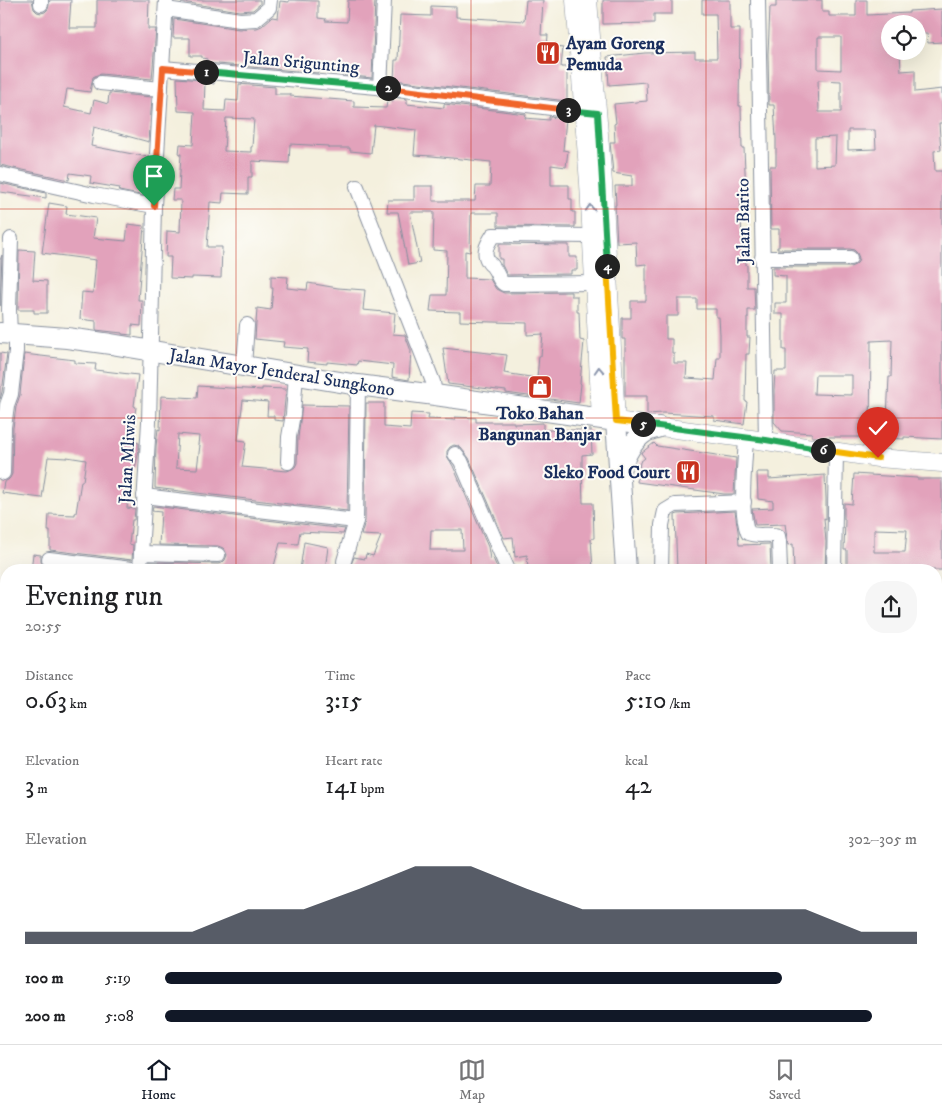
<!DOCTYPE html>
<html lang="en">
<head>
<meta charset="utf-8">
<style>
	:root { --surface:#fff; --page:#f6f6f6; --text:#202124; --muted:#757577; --line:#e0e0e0; --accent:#111827 }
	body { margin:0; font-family:"IM FELL DW Pica",serif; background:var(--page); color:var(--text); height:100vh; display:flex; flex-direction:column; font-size:19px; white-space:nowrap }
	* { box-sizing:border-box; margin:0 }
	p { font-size:16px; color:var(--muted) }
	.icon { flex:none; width:28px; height:28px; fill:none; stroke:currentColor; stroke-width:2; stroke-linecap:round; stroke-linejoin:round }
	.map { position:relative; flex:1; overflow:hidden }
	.details { position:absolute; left:0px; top:564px; width:942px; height:481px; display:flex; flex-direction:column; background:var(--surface); border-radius:20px 20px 0 0; box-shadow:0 5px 20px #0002 }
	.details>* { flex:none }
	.fabs { position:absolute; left:881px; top:15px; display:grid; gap:10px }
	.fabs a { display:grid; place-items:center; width:45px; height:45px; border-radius:50%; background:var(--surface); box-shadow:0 5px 20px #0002; font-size:25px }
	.pin { position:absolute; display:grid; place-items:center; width:42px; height:42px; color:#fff; margin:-51px -21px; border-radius:50% 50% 50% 0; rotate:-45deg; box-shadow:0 0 5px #0007 }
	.pin .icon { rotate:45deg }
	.km { position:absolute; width:25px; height:25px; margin:-12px; border-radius:50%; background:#222; color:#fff; font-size:14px; line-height:25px; text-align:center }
	.round { display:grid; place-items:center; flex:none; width:52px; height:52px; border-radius:20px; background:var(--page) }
	.overview { display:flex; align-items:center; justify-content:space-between; height:85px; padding:0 25px }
	h1 { font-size:28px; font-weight:600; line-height:38px }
	.stats { display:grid; grid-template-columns:repeat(3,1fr); gap:8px; height:85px; padding:5px 25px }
	.stats div { display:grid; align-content:center }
	.stats b { font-size:25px; font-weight:600 }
	.stats small { font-size:14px; font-weight:400 }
	.stats p { font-size:14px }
	.chart { height:140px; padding:10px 25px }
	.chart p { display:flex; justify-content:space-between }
	.chart svg { width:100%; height:90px; margin-top:5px; fill:var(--accent); opacity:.7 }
	ul { padding:0 25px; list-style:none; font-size:16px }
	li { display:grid; grid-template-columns:80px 60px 1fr; align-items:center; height:38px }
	li i { height:12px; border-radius:6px; background:var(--accent) }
	.tabs { display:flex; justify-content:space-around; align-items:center; height:70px; border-top:1px solid var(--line); background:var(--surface); font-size:14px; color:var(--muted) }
	.tabs a { display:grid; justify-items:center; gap:2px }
	.tabs .on { color:var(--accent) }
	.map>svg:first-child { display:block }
	.building { fill:#e2a2bb; fill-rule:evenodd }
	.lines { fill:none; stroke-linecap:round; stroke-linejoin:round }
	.minor-casing { stroke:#88909e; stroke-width:16 }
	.major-casing { stroke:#88909e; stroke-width:19 }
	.highway-casing { stroke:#88909e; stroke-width:22 }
	.minor { stroke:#fff; stroke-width:14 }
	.major { stroke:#fff; stroke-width:18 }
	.highway { stroke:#fff; stroke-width:20 }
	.oneway { stroke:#8d97ae }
	.split-1-casing { stroke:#fff; stroke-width:10 }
	.split-2-casing { stroke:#fff; stroke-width:10 }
	.split-3-casing { stroke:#fff; stroke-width:10 }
	.split-4-casing { stroke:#fff; stroke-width:10 }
	.split-5-casing { stroke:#fff; stroke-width:10 }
	.split-6-casing { stroke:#fff; stroke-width:10 }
	.split-7-casing { stroke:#fff; stroke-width:10 }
	.split-1 { stroke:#f0652b; stroke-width:6 }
	.split-2 { stroke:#22a559; stroke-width:6 }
	.split-3 { stroke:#f0652b; stroke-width:6 }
	.split-4 { stroke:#22a559; stroke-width:6 }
	.split-5 { stroke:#f5b400; stroke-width:6 }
	.split-6 { stroke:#22a559; stroke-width:6 }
	.split-7 { stroke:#f5b400; stroke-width:6 }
	.grid { fill:none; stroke:#c8321e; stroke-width:1; stroke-opacity:0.55 }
	.labels { text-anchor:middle; stroke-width:4; stroke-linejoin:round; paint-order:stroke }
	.poi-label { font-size:18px; font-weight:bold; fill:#1b2f5e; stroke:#fdfcf7; text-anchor:start }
	.street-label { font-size:18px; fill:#1b2f5e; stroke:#fdfcf7 }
</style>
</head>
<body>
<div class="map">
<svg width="942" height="1044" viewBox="0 0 942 1044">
	<rect width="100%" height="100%" fill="#fdfcf7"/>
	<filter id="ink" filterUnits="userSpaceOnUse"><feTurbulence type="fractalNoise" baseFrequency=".02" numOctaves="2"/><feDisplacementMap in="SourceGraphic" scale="10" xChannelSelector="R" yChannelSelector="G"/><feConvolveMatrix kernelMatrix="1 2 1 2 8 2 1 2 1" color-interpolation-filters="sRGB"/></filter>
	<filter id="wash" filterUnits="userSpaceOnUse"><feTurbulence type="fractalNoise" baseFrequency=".0096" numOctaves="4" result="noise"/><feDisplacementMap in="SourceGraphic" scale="20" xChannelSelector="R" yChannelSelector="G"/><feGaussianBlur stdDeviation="1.12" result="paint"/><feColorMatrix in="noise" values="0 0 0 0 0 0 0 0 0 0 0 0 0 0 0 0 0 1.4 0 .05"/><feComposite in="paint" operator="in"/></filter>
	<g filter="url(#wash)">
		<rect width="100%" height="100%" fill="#f4f0de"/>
		<g id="blocks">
			<g class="building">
				<polygon points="0,0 32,0 34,9 37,12 41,13 45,12 48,9 50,0 71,0 69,28 97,28 97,0 149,0 148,29 156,29 152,79 101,74 97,75 93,77 90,92 67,89 64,107 91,113 94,100 108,104 109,93 152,97 149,142 94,127 91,146 148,157 145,196 119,191 120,188 90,183 91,176 70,173 69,180 0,165"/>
				<polygon points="182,0 260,0 260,4 253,10 240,11 182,2"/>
				<polygon points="289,0 318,1 318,18 326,19 325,21 347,22 348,0 375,0 372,78 344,75 344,67 319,65 318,73 207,63 207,59 202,58 202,56 190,56 190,38 173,38 174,19 239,29 257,28 262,26 272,17 278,18 280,1 289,2"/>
				<polygon points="526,0 543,0 541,35 548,35 547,46 563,48 561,67 567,67 567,101 394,80 395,60 398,60 400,15 431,16 431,6 456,7 456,17 524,21"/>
				<polygon points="603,0 672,0 672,14 654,14 654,23 603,24"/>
				<path d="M702 0H730V29H740L739 106H741L742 148H744L746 193 740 194 742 239 747 240 746 265H747V287H754L755 310H748V318H747V337H750L749 354H746L745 401 747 402 744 424 714 420V416L663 413 647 414V396H625V339H622V318H631V301H646V264L637 265 636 242 617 243 615 205H616L615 186H632V176L613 173 610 142H615L614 124 616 123 614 104 647 101 646 82 609 85 607 57 645 53 695 52V58H717L716 14H702ZM678 299H697V309H716V317H719L720 334V358H717L715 380 686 378 687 363H674V353H672V339H666V316H678Z"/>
				<path d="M776 0H822V12H829V16H856V0H867V15L909 13V11L942 9V42L928 43 927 34H918V24H890V51H900L901 71 915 70V92L942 89V123H939L941 150 934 151 935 171H942V439L904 437V439L886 438 889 377H891L892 340 871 341 870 437H812V433L782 431 774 422V390L775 371H786V350H783V314H775V303H786V276L773 275V267H850L855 265 858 262 859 258 857 253 854 250 850 249H777V247H779V229H771L770 166H776V139L774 105H769L768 54 770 7H776ZM818 37H841V70L818 69ZM818 80 841 81V112H819ZM848 130H875L876 149 848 150ZM836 137 835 165 815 166V138ZM815 375H852V395L814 394Z"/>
				<path d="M177 78 214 81V84L205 82 204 110 225 111 226 100 238 101 239 84 275 87V94H290V96L354 101V107L386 108 387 101 393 102V97L407 99V104L444 108V104L526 114 525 118 549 120V117L566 119 563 150 568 151 566 167 551 165V185H569V199H572V212H575V227L498 226V213H471L470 252 465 251V278L490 279 496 289 504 293 571 292V296H577V312H579L580 340 584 341 580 383 581 384 579 403 506 393V391L448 384 443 348 507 355 504 373 537 378 539 356H541L543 334 527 335V323L460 321V312L430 311 432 295H446L447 251 433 250 434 212H410L420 263 408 265 398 212H387L388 200H414V186H433V201H475L476 186H490L491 162 432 156 414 155 416 130 374 125 371 153 350 151V148H328V146L290 144 289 163 252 161V177H248V194L223 193 222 203 210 202 207 247H222L221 278 192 277V279L170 278 171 257H166L167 231 180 232 181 200H172L173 189H179L181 154H179L180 144 193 145 195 112 178 111ZM226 118 254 119 252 147H251V152L224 151Z"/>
				<polygon points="0,183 46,193 46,198 0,192"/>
				<polygon points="49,203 67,206 66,214 96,218 93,238 126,241 128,224 144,226 138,300 142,300 141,326 132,325 132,335 122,334 122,333 96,330 96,321 80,319 82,292 93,293 96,260 42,253"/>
				<polygon points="499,244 569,245 569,257 577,257 577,270 571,270 571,274 507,275 502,265 502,259 499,259"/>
				<polygon points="19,250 35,251 33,280 47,281 47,313 34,313 34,310 18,310"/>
				<polygon points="2,255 0,306 0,260"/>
				<polygon points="271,276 288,277 287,288 307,290 308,283 338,288 365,290 363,310 395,313 393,334 405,335 411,351 409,380 392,377 393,365 358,361 357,365 327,362 327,364 307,362 308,349 283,347 284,342 255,339 257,308 271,310 273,288 271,288"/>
				<polygon points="0,353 7,354 2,392 0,399"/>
				<polygon points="24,354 75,360 75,363 96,364 95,370 138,375 134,406 136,407 131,441 139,443 139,449 135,468 133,467 131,477 130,477 127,508 135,509 134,520 132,520 129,544 133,545 132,560 50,550 50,531 48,531 49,514 75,515 75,513 76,513 81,481 83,481 86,460 67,457 67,458 48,457 42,498 2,493 4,482 8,480 10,478 12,474 13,428 16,407 20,395"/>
				<path d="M198 386 262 390V388L286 389 283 421 274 420V416H267L268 402 243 400 238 440 246 441 242 467 287 471 292 469 295 467 297 463 298 438 302 405 349 406 347 511 155 488 156 446 158 429 160 430 161 396 197 398ZM178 434 199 436 198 445H200L197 469 176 468Z"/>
				<path d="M366 403H384V427L410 429 411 413 429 414 428 419 455 420V417L476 418V422H514V424L543 423V430H591L592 454 582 455V472L583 503H593L594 538 591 539 593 570H528L527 555 515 557 513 537 504 538 469 458 461 448 458 446 454 445 450 447 447 451V456L453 466 488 547 490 559 493 558 498 570H346L350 567 354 557 365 559 366 554 373 556 381 536 361 535 365 521ZM431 530H462L463 550H430Z"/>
				<polygon points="654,443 657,446 736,458 734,494 724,494 637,482 640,462 645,458 641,453"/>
				<polygon points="757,472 769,472 769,479 825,475 826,499 826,519 824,518 826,542 825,570 794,570 793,544 788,545 785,524 755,525 752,509 773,508 773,501 758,499"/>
				<path d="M854 474 917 478V479H942V570H847V550H844L845 519H844V503L852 504ZM874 529 907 530 905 552H874Z"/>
				<polygon points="153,506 266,520 345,529 343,534 300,532 298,544 280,543 273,570 154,570 149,569 149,562 218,564 222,563 225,560 227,555 225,550 223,548 218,546 159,545 161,512 152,511"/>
				<polygon points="735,511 738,531 739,545 770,544 771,570 677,570 675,515 678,514"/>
				<polygon points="304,542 328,547 325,570 300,570"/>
				<polygon points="33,554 41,555 41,562 44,566 67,570 31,570"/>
			</g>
		</g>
	</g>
	<g filter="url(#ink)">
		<use href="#blocks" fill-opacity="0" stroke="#88909e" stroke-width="1"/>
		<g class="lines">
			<defs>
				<g id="minor">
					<polyline points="758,0 766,441"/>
					<polyline points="41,4 41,0"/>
					<polyline points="166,9 240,20 256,19 269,8 270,0"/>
					<polyline points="163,68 388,88 592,113"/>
					<polyline points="100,83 161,89"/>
					<polyline points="380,88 384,0"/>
					<polyline points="0,174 94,195 154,206"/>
					<polyline points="357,187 433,382 435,395"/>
					<path d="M592 236 493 235C488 243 482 252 488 261 491 267 490 262 493 267 498 273 498 280 504 284L594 283"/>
					<polyline points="762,258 850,258"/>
					<polyline points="10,334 9,310 11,239"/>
					<polyline points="244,366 247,325"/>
					<path d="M746 438C745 463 739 510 748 533 757 537 768 533 778 536L779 541 780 570"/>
					<polyline points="455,454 461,461 508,570"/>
					<polyline points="288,462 289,437 293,414 296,375"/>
					<polyline points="3,473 4,427 7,405 11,394 16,351 16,334"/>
					<polyline points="144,496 267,511 356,521 358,385"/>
					<polyline points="141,553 218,555"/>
					<polyline points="49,559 140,570"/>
					<polyline points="344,561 356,521"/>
					<polyline points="140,570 149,422 154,206 166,0"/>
					<polyline points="661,570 662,525 665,511 675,505 744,502"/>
					<polyline points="834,570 836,452"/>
					<polyline points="936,780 942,782"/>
					<polyline points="0,785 6,787"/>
					<polyline points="0,951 6,951"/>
					<polyline points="936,958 942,959"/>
					<polyline points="0,1026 6,1027"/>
					<polyline points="120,1039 120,1044"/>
					<polyline points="300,1039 301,1044"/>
					<polyline points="44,1044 46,1039"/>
					<polyline points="940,1044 942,1039"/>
				</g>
				<g id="major">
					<polyline points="575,0 589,183 601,419"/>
					<polyline points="588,0 603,183 616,421 766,441 878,458 942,463"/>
					<polyline points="936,677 942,678"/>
				</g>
				<g id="highway">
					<polyline points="0,333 67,338 111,344 358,385 435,395 616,421 626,570"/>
					<path d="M620 469C625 456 632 441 644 433 648 430 654 429 659 427"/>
					<polyline points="643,1039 643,1044"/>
					<polyline points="660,1039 660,1044"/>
				</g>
			</defs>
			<use href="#minor" class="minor-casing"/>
			<use href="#major" class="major-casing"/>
			<use href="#highway" class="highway-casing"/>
			<use href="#minor" class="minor"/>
			<use href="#major" class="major"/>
			<use href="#highway" class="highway"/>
		</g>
		<defs><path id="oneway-chevron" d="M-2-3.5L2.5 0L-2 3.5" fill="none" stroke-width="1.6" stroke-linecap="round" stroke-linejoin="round" transform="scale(1.25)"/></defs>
		<g class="oneway">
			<use href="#oneway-chevron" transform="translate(590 208) rotate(-93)"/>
			<use href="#oneway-chevron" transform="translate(599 370) rotate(-93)"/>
		</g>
	</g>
	<g class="lines" filter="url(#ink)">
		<defs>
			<polyline id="split-1" points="154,206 163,68 206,72"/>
			<polyline id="split-2" points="206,72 388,88"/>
			<polyline id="split-3" points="388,88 568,110"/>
			<polyline id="split-4" points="568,110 598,113 607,266"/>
			<polyline id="split-5" points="607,266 616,421 643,424"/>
			<polyline id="split-6" points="643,424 766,440 823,450"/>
			<polyline id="split-7" points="823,450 878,458"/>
		</defs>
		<use href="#split-1" class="split-1-casing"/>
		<use href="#split-2" class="split-2-casing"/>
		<use href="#split-3" class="split-3-casing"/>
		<use href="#split-4" class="split-4-casing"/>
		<use href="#split-5" class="split-5-casing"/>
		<use href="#split-6" class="split-6-casing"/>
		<use href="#split-7" class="split-7-casing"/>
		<use href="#split-1" class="split-1"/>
		<use href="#split-2" class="split-2"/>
		<use href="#split-3" class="split-3"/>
		<use href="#split-4" class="split-4"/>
		<use href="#split-5" class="split-5"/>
		<use href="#split-6" class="split-6"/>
		<use href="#split-7" class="split-7"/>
	</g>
	<path class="grid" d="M236 0V570M471 0V570M706 0V570M0 209H942M0 418H942M0 626H6M936 626H942M0 835H6M936 835H942M236 1039V1044M471 1039V1044M706 1039V1044"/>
	<defs>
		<symbol id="restaurant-square" viewBox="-11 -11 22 22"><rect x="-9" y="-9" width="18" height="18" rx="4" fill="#c8321e" stroke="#fdfcf7"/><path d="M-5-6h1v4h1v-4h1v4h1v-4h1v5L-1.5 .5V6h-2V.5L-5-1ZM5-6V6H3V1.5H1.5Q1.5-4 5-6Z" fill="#fff"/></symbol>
		<symbol id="shop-square" viewBox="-11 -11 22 22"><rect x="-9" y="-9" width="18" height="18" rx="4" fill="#c8321e" stroke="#fdfcf7"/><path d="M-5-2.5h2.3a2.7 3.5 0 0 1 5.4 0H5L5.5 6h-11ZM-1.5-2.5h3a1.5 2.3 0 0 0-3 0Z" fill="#fff"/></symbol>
	</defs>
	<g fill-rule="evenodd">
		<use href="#restaurant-square" x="534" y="39" width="28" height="28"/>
		<use href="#shop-square" x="526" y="373" width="28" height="28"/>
		<use href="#restaurant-square" x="674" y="458" width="28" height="28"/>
	</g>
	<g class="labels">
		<g class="poi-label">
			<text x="566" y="49">Ayam Goreng<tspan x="566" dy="21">Pemuda</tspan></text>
			<text x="540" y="419" text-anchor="middle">Toko Bahan<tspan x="540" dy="21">Bangunan Banjar</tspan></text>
			<text x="670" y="478" text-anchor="end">Sleko Food Court</text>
		</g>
		<g class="street-label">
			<text transform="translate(301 62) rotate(5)" y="6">Jalan Srigunting</text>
			<text transform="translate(743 221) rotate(-91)" y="6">Jalan Barito</text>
			<text transform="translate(282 372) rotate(9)" y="6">Jalan Mayor Jenderal Sungkono</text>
			<text transform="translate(127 459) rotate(-87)" y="6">Jalan Mliwis</text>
		</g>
	</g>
</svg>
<div class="fabs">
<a><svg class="icon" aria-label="locate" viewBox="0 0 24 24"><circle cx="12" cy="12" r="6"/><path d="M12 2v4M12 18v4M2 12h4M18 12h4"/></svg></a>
</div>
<div class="pin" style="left:154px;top:206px;background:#1e9e55"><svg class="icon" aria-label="arrive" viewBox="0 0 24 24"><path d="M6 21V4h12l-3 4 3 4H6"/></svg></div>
<div class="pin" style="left:878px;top:458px;background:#d93025"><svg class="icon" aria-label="check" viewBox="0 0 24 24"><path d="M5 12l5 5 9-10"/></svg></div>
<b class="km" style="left:206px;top:72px">1</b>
<b class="km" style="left:388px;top:88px">2</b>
<b class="km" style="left:568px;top:110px">3</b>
<b class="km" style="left:607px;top:266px">4</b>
<b class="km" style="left:643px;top:424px">5</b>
<b class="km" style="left:823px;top:450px">6</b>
<section class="details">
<div class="overview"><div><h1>Evening run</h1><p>20:55</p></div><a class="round"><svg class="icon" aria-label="share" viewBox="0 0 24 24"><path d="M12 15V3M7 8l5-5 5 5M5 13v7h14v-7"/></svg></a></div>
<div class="stats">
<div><p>Distance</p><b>0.63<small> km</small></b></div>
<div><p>Time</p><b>3:15</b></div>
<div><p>Pace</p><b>5:10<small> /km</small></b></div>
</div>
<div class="stats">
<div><p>Elevation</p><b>3<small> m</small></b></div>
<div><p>Heart rate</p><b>141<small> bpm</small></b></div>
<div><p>kcal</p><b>42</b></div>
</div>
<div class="chart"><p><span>Elevation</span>302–305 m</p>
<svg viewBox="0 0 160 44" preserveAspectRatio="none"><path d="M0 44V38L10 38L20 38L30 38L40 27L50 27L60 17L70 6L80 6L90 17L100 27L110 27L120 27L130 27L140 27L150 38L160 38V44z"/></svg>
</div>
<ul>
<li><b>100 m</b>5:19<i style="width:82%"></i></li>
<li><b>200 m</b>5:08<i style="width:94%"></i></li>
</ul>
</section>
</div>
<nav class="tabs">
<a class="on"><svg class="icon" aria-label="home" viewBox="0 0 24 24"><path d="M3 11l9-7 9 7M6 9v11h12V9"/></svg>Home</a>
<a><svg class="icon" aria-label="map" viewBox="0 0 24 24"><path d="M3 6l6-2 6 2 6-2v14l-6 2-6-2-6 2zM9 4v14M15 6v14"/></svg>Map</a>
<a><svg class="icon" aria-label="saved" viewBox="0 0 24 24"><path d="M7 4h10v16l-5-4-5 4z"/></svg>Saved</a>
</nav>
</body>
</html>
